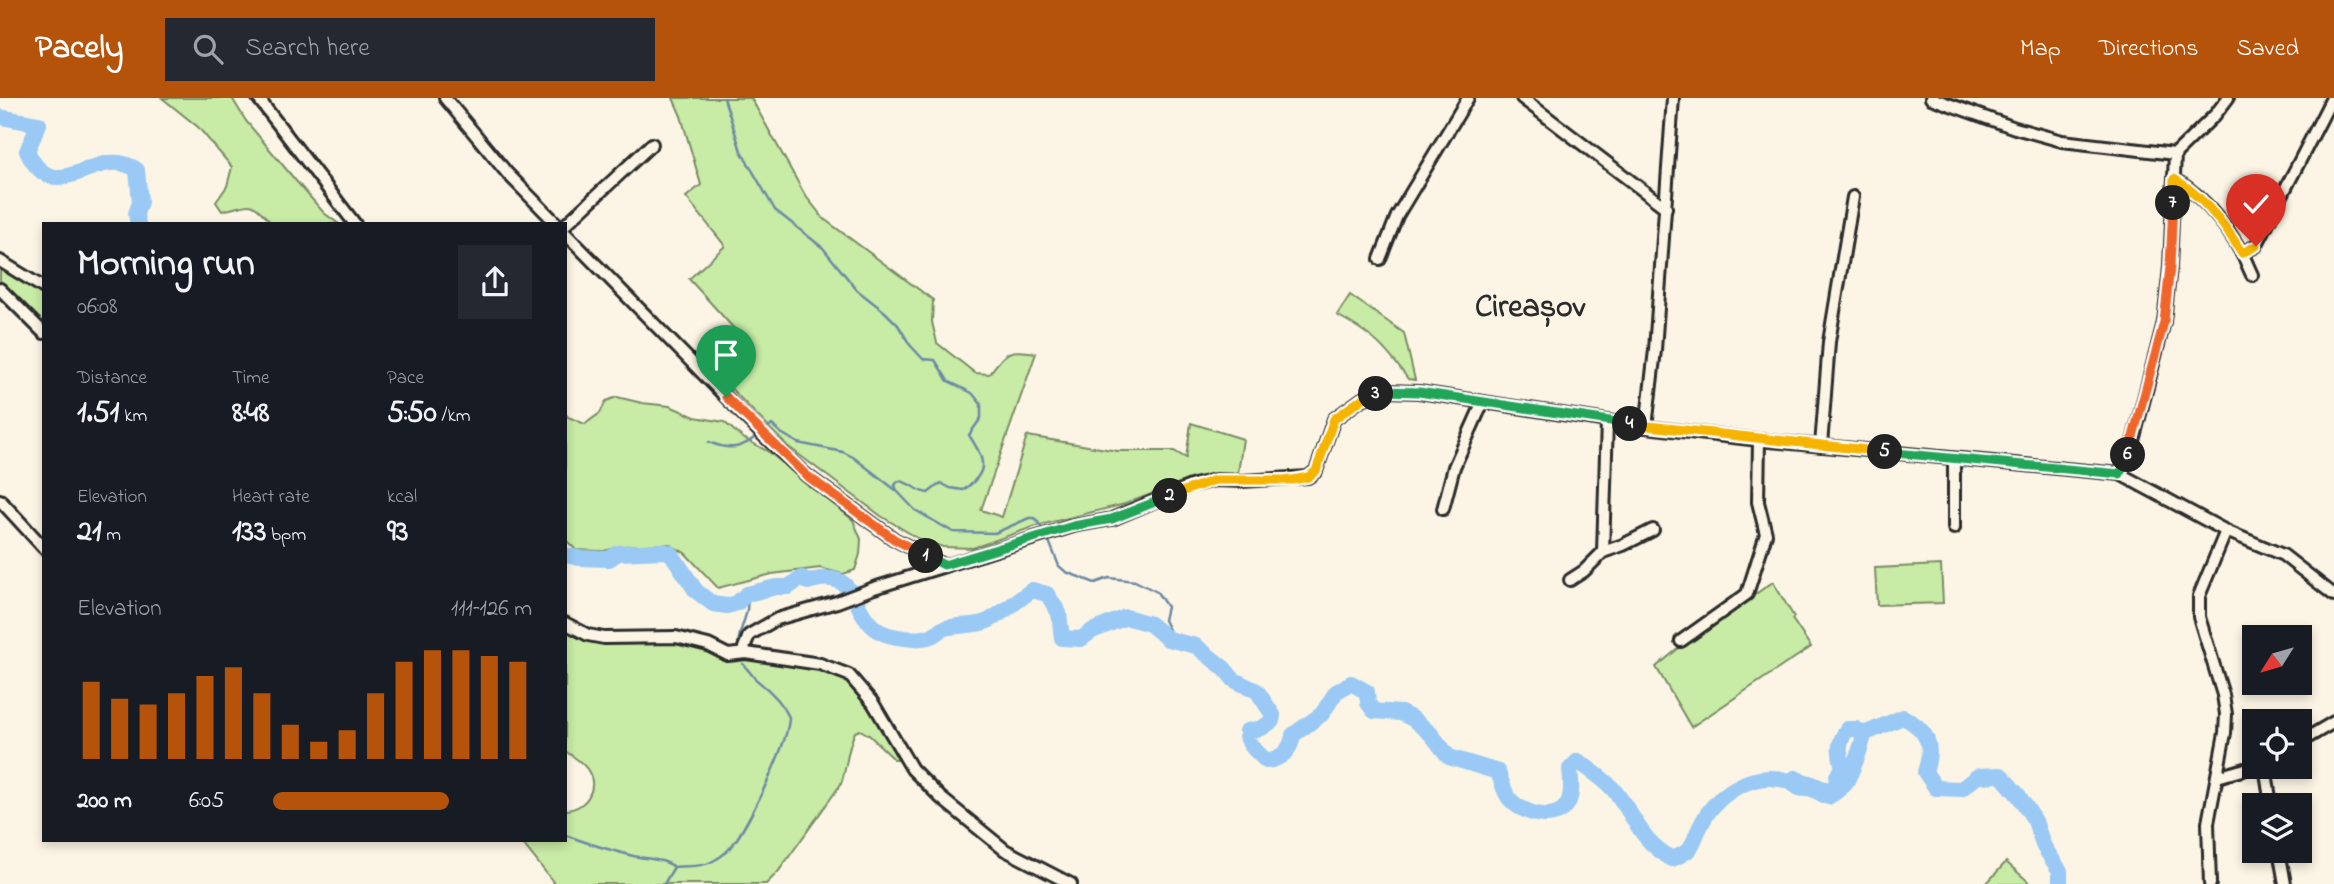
<!DOCTYPE html>
<html lang="en">
<head>
<meta charset="utf-8">
<style>
	:root { --surface:#171b24; --page:#242831; --text:#f1f3f6; --muted:#9ea1a6; --accent:#b45309 }
	body { margin:0; font-family:"Indie Flower",sans-serif; background:var(--page); color:var(--text); height:100vh; display:flex; flex-direction:column; font-size:26px; white-space:nowrap }
	* { box-sizing:border-box; margin:0 }
	p { font-size:23px; color:var(--muted) }
	.icon { flex:none; width:38px; height:38px; fill:none; stroke:currentColor; stroke-width:2; stroke-linecap:round; stroke-linejoin:round }
	.map { position:relative; flex:1; overflow:hidden }
	.panel { position:absolute; left:42px; top:124px; width:525px; height:620px; display:flex; flex-direction:column; background:var(--surface); border-radius:0px; box-shadow:0 4px 10px #0003 }
	.panel>* { flex:none }
	.needle { width:46px; rotate:233deg }
	.buttons { position:absolute; left:2242px; top:527px; display:grid; gap:14px }
	.buttons a { display:grid; place-items:center; width:70px; height:70px; border-radius:0px; background:var(--surface); box-shadow:0 4px 10px #0003; font-size:35px }
	.pin { position:absolute; display:grid; place-items:center; width:60px; height:60px; color:#fff; margin:-72px -30px; border-radius:50% 50% 50% 0; rotate:-45deg; box-shadow:0 0 7px #0007 }
	.pin .icon { rotate:45deg }
	.km { position:absolute; width:35px; height:35px; margin:-18px; border-radius:50%; background:#222; color:#fff; font-size:19px; line-height:35px; text-align:center }
	.round { display:grid; place-items:center; flex:none; width:74px; height:74px; border-radius:0px; background:var(--page) }
	.head { display:flex; align-items:center; justify-content:space-between; height:119px; padding:0 35px }
	h1 { font-size:38px; font-weight:800; line-height:52px }
	.metrics { display:grid; grid-template-columns:repeat(3,1fr); gap:10px; height:119px; padding:7px 35px }
	.metrics div { display:grid; align-content:center }
	.metrics b { font-size:30px; font-weight:800 }
	.metrics small { font-size:19px; font-weight:400 }
	.metrics p { font-size:19px }
	.chart { height:196px; padding:14px 35px }
	.chart p { display:flex; justify-content:space-between }
	.chart svg { width:100%; height:126px; margin-top:7px; stroke:var(--accent); stroke-width:6 }
	ul { padding:0 35px; list-style:none; font-size:23px }
	li { display:grid; grid-template-columns:112px 84px 1fr; align-items:center; height:52px }
	li i { height:18px; border-radius:9px; background:var(--accent) }
	header { display:flex; align-items:center; gap:42px; box-sizing:border-box; height:98px; padding:0 35px; background:var(--accent); color:#fff }
	header strong { font-size:33px }
	nav { display:flex; gap:38px; margin-inline-start:auto; font-size:24px }
	.search { width:490px; height:63px; background:var(--page); display:flex; align-items:center; gap:18px; box-sizing:border-box; padding:0 24px; border-radius:0px; color:var(--muted); font-size:26px }
	.map>svg:first-child { display:block }
	.green { fill:#c8eba5; stroke:#7a8b68; stroke-width:2 }
	.lines { fill:none; stroke-linecap:round; stroke-linejoin:round }
	.stream { stroke:#6d8aa4; stroke-width:2.5 }
	.river { stroke:#99c9f4; stroke-width:16 }
	.minor-casing { stroke:#2b2b2b; stroke-width:16 }
	.minor { stroke:#fcf5e5; stroke-width:10 }
	.split-1-casing { stroke:#fff; stroke-width:14 }
	.split-2-casing { stroke:#fff; stroke-width:14 }
	.split-3-casing { stroke:#fff; stroke-width:14 }
	.split-4-casing { stroke:#fff; stroke-width:14 }
	.split-5-casing { stroke:#fff; stroke-width:14 }
	.split-6-casing { stroke:#fff; stroke-width:14 }
	.split-7-casing { stroke:#fff; stroke-width:14 }
	.split-8-casing { stroke:#fff; stroke-width:14 }
	.split-1 { stroke:#f0652b; stroke-width:9 }
	.split-2 { stroke:#22a559; stroke-width:9 }
	.split-3 { stroke:#f5b400; stroke-width:9 }
	.split-4 { stroke:#22a559; stroke-width:9 }
	.split-5 { stroke:#f5b400; stroke-width:9 }
	.split-6 { stroke:#22a559; stroke-width:9 }
	.split-7 { stroke:#f0652b; stroke-width:9 }
	.split-8 { stroke:#f5b400; stroke-width:9 }
	.labels { text-anchor:middle; stroke-width:7; stroke-linejoin:round; paint-order:stroke }
	.quarter-label { font-size:32px; font-weight:bold; fill:#2b2b2b; stroke:#fcf5e5 }
</style>
</head>
<body>
<header>
<strong>Pacely</strong>
<div class="search"><svg class="icon" aria-label="search" viewBox="0 0 24 24"><circle cx="10" cy="10" r="6"/><path d="M15 15l6 6"/></svg>Search here</div>
<nav><a>Map</a><a>Directions</a><a>Saved</a></nav>
</header>
<div class="map">
<svg width="2334" height="786" viewBox="0 0 2334 786">
	<rect width="100%" height="100%" fill="#fcf5e5"/>
	<filter id="ink" filterUnits="userSpaceOnUse"><feTurbulence type="fractalNoise" baseFrequency=".0143" numOctaves="2"/><feDisplacementMap in="SourceGraphic" scale="14" xChannelSelector="R" yChannelSelector="G"/><feConvolveMatrix kernelMatrix="1 2 1 2 8 2 1 2 1" color-interpolation-filters="sRGB"/></filter>
	<g filter="url(#ink)">
		<g class="green">
			<path d="M162 0H232L246 23 296 83 324 115 339 126H272C249 99 252 107 222 113L216 104 227 88 232 69 198 29Z"/>
			<path d="M673 0H751L805 97 824 121 933 202 932 224 937 245 975 275 989 276C1007 254 1006 250 1036 255L981 412 1002 419 1027 338 1118 353H1174L1186 360 1191 325 1243 341 1238 375 1196 379 1125 406 1036 428 973 450 943 449 919 441 881 418 786 347 717 276 748 246 689 181 725 148 686 99 701 87 681 18Z"/>
			<polygon points="0,168 44,193 44,225 38,222 4,188 0,182"/>
			<path d="M1350 197 1404 235 1415 282 1408 281C1384 248 1373 237 1337 217Z"/>
			<polygon points="617,299 642,305 670,308 695,319 724,324 743,340 769,354 853,422 861,441 860,456 855,472 843,476 820,470 772,476 718,490 685,455 669,446 623,448 604,453 576,452 565,441 565,315 568,319 585,326 600,315 606,303"/>
			<polygon points="1941,467 1943,505 1877,507 1875,470"/>
			<polygon points="1773,484 1794,519 1792,521 1811,549 1691,629 1656,569 1686,544"/>
			<path d="M565 529 596 542 625 545 654 544 687 546 714 555 815 569 845 580 872 610 900 659 897 662 894 661 869 637 860 632 855 634C847 651 847 669 841 686L778 774 766 786H555L520 742H565V712C586 711 600 690 587 671 582 664 573 658 565 653Z"/>
			<polygon points="2006,764 2031,786 1986,786"/>
		</g>
		<g class="lines">
			<g class="stream">
				<path d="M724 0 741 53 775 112 823 150 857 192 885 214 898 227 910 247 923 261 935 262 948 283 972 295 981 306V320L969 337C985 362 990 374 963 392L950 390 941 385 928 395C917 394 909 383 898 383L895 387 897 393"/>
				<polyline points="764,331 772,327 781,335 798,345 843,354 853,359 897,393 915,412 953,434 995,435 1029,420 1035,420 1043,432"/>
				<path d="M709 344C730 353 742 351 759 336"/>
				<polyline points="1047,438 1059,468 1066,474 1095,485 1109,480 1135,483 1157,494 1167,509 1164,522 1174,542"/>
				<path d="M738 551C737 530 751 518 747 496"/>
				<path d="M565 737C584 744 606 751 626 756 640 761 664 760 674 769"/>
				<path d="M664 786 674 769C687 767 700 770 711 764 717 761 725 756 729 751 746 733 789 644 789 619 782 604 772 594 759 584 753 580 748 571 743 566"/>
			</g>
			<g class="river">
				<path d="M0 19 39 26 27 53C56 115 96 43 137 72L140 104 136 116 138 126"/>
				<path d="M565 457 579 460 609 461 618 455 664 453 671 455 696 493 713 506 727 508 737 505 747 496 776 489H788L802 480 808 484C859 467 849 514 879 533 891 540 918 543 931 538 936 536 940 531 945 530 960 526 974 529 988 523 1003 515 1018 502 1032 492L1047 496 1059 515 1062 540 1081 541 1092 533 1126 519 1150 526 1168 541 1196 548 1224 570 1234 582 1257 593 1273 617 1272 623 1262 630 1247 633C1246 647 1257 653 1266 663 1281 661 1291 653 1293 637L1322 616 1336 594 1351 585 1367 594 1368 605 1374 613 1401 615 1413 621 1431 636 1449 659 1498 674C1501 682 1504 693 1509 700 1521 716 1557 726 1568 705 1573 695 1571 682 1570 671L1578 663C1590 672 1603 680 1613 691 1635 717 1638 741 1672 761 1696 751 1690 748 1701 727 1715 697 1751 673 1785 682 1790 683 1794 688 1799 690 1805 692 1803 690 1809 690 1815 691 1822 697 1828 699 1835 695 1842 690 1846 684 1852 673 1862 649 1864 636L1856 631H1847C1837 646 1839 654 1843 671L1837 678 1836 689C1825 694 1822 690 1812 686 1806 683 1801 684 1795 680L1789 684"/>
				<path d="M1864 636 1903 619C1928 632 1934 647 1925 674L1936 690 1961 691 1978 678 2001 677 2019 698 2035 723 2044 749 2060 773V786"/>
			</g>
			<defs>
				<g id="minor">
					<polyline points="258,0 355,126"/>
					<polyline points="445,0 507,75 557,126"/>
					<polyline points="1522,0 1666,110"/>
					<polyline points="1931,0 2015,30 2062,43 2175,56"/>
					<path d="M2174 81C2209 101 2237 140 2252 177"/>
					<polyline points="565,127 652,46"/>
					<polyline points="565,135 763,337 806,377 894,441 944,467"/>
					<polyline points="2242,155 2256,148 2332,0"/>
					<polyline points="1380,161 1397,118 1468,0"/>
					<polyline points="0,163 44,190"/>
					<polyline points="0,191 44,235"/>
					<polyline points="1646,329 1655,252 1673,0"/>
					<polyline points="1821,348 1829,244 1853,99"/>
					<polyline points="1954,361 1954,430"/>
					<polyline points="2120,376 2133,343 2164,224 2170,169 2175,56 2215,17 2228,0"/>
					<polyline points="0,402 44,450"/>
					<polyline points="1443,411 1454,369 1483,304"/>
					<polyline points="1603,454 1607,323"/>
					<polyline points="1570,482 1584,473 1603,454 1623,447 1653,432"/>
					<polyline points="565,525 588,537 604,540 676,539 708,547 728,557 746,555 820,566 849,577 873,605 912,671 941,700 1005,752 1071,786"/>
					<polyline points="1681,543 1747,496 1766,436 1758,404 1759,342"/>
					<polyline points="746,555 744,550 749,537 777,521 837,504 874,490 1073,428 1112,421 1191,388 1215,382 1242,383 1308,379 1316,373 1334,321 1362,301 1386,293 1419,294 1646,329 1759,342 2120,376 2226,433 2283,457 2334,497"/>
					<polyline points="2300,644 2334,624"/>
					<polyline points="2265,668 2271,707"/>
					<polyline points="2217,679 2256,668"/>
					<polyline points="2279,752 2285,786"/>
					<polyline points="2210,786 2208,725 2225,635 2226,616 2223,597 2199,519 2199,498 2226,433"/>
				</g>
			</defs>
			<use href="#minor" class="minor-casing"/>
			<use href="#minor" class="minor"/>
		</g>
	</g>
	<g class="lines" filter="url(#ink)">
		<defs>
			<polyline id="split-1" points="726,299 806,377 894,441 926,458"/>
			<polyline id="split-2" points="926,458 944,467 1073,428 1112,421 1170,398"/>
			<polyline id="split-3" points="1170,398 1215,382 1293,382 1308,379 1316,373 1334,321 1362,301 1376,296"/>
			<polyline id="split-4" points="1376,296 1386,293 1419,294 1630,326"/>
			<polyline id="split-5" points="1630,326 1885,354"/>
			<polyline id="split-6" points="1885,354 2120,376 2128,357"/>
			<polyline id="split-7" points="2128,357 2164,224 2170,169 2173,105"/>
			<path id="split-8" d="M2173 105 2174 81C2203 98 2225 127 2242 155L2256 148"/>
		</defs>
		<use href="#split-1" class="split-1-casing"/>
		<use href="#split-2" class="split-2-casing"/>
		<use href="#split-3" class="split-3-casing"/>
		<use href="#split-4" class="split-4-casing"/>
		<use href="#split-5" class="split-5-casing"/>
		<use href="#split-6" class="split-6-casing"/>
		<use href="#split-7" class="split-7-casing"/>
		<use href="#split-8" class="split-8-casing"/>
		<use href="#split-1" class="split-1"/>
		<use href="#split-2" class="split-2"/>
		<use href="#split-3" class="split-3"/>
		<use href="#split-4" class="split-4"/>
		<use href="#split-5" class="split-5"/>
		<use href="#split-6" class="split-6"/>
		<use href="#split-7" class="split-7"/>
		<use href="#split-8" class="split-8"/>
	</g>
	<g class="labels">
		<g class="quarter-label">
			<text x="1530" y="218">Cireașov</text>
		</g>
	</g>
</svg>
<div class="buttons">
<a><svg class="needle" viewBox="-14 -14 28 28"><path d="M0-13l5 13h-10z" fill="#e53935"/><path d="M0 13l5-13h-10z" fill="#9ea1a6"/></svg></a>
<a><svg class="icon" aria-label="locate" viewBox="0 0 24 24"><circle cx="12" cy="12" r="6"/><path d="M12 2v4M12 18v4M2 12h4M18 12h4"/></svg></a>
<a><svg class="icon" aria-label="layers" viewBox="0 0 24 24"><path d="M12 4l9 5-9 5-9-5zM3 14l9 5 9-5"/></svg></a>
</div>
<div class="pin" style="left:726px;top:299px;background:#1e9e55"><svg class="icon" aria-label="arrive" viewBox="0 0 24 24"><path d="M6 21V4h12l-3 4 3 4H6"/></svg></div>
<div class="pin" style="left:2256px;top:148px;background:#d93025"><svg class="icon" aria-label="check" viewBox="0 0 24 24"><path d="M5 12l5 5 9-10"/></svg></div>
<b class="km" style="left:926px;top:458px">1</b>
<b class="km" style="left:1170px;top:398px">2</b>
<b class="km" style="left:1376px;top:296px">3</b>
<b class="km" style="left:1630px;top:326px">4</b>
<b class="km" style="left:1885px;top:354px">5</b>
<b class="km" style="left:2128px;top:357px">6</b>
<b class="km" style="left:2173px;top:105px">7</b>
<section class="panel">
<div class="head"><div><h1>Morning run</h1><p>06:08</p></div><a class="round"><svg class="icon" aria-label="share" viewBox="0 0 24 24"><path d="M12 15V3M7 8l5-5 5 5M5 13v7h14v-7"/></svg></a></div>
<div class="metrics">
<div><p>Distance</p><b>1.51<small> km</small></b></div>
<div><p>Time</p><b>8:48</b></div>
<div><p>Pace</p><b>5:50<small> /km</small></b></div>
</div>
<div class="metrics">
<div><p>Elevation</p><b>21<small> m</small></b></div>
<div><p>Heart rate</p><b>133<small> bpm</small></b></div>
<div><p>kcal</p><b>93</b></div>
</div>
<div class="chart"><p><span>Elevation</span>111–126 m</p>
<svg viewBox="0 0 160 44" preserveAspectRatio="none"><path d="M5 44V17M15 44V23M25 44V25M35 44V21M45 44V15M55 44V12M65 44V21M75 44V32M85 44V38M95 44V34M105 44V21M115 44V10M125 44V6M135 44V6M145 44V8M155 44V10"/></svg>
</div>
<ul>
<li><b>200 m</b>6:05<i style="width:68%"></i></li>
</ul>
</section>
</div>
</body>
</html>
